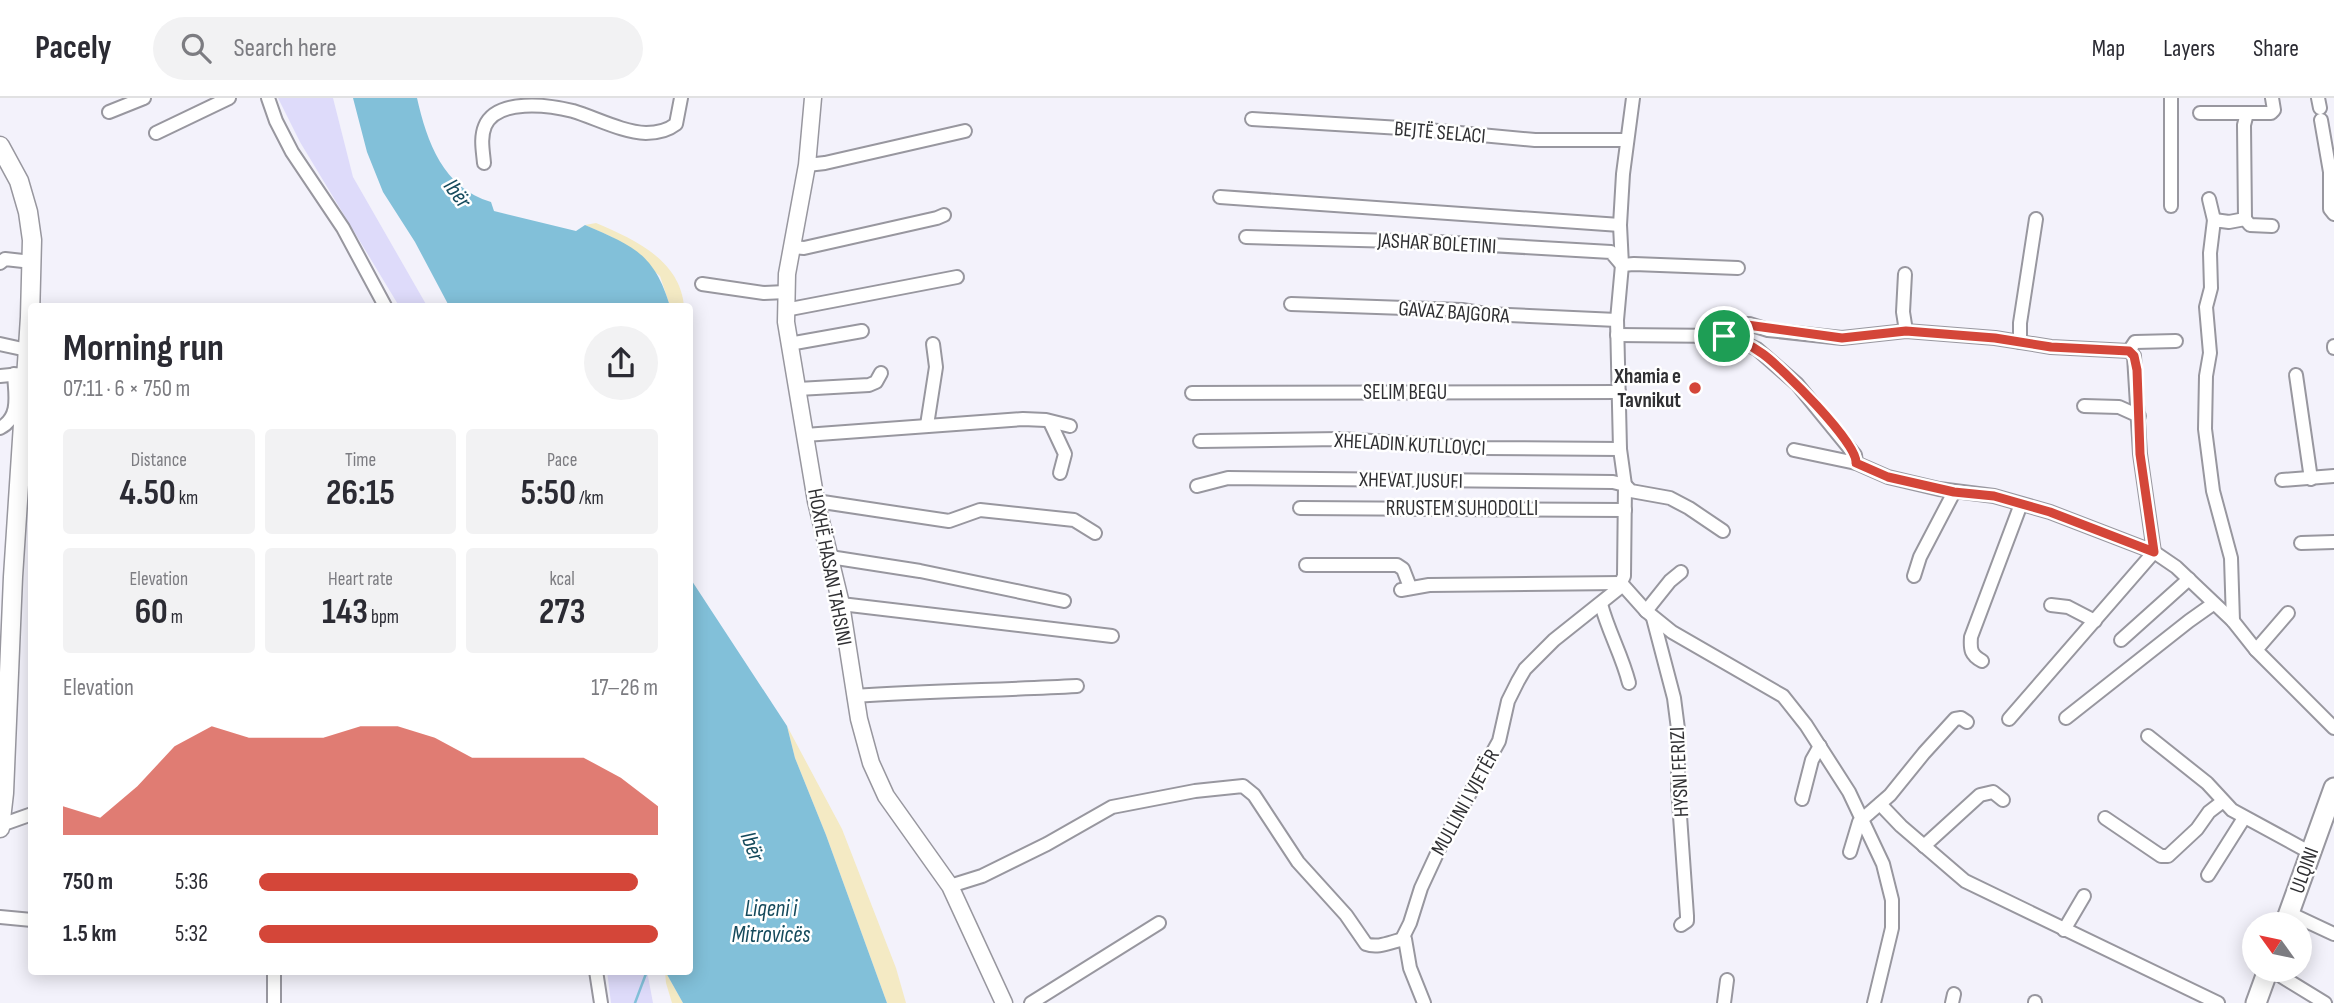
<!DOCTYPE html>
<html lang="en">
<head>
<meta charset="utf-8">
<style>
	:root { --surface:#fff; --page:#f2f2f3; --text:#2b2b33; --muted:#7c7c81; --line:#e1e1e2; --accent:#d44639 }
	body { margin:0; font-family:"Sofia Sans Condensed",sans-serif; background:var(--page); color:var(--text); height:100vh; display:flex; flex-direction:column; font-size:26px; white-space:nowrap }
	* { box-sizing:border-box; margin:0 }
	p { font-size:23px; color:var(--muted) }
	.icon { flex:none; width:38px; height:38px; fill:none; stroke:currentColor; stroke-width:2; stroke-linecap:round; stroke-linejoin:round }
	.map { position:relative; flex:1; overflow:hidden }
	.details { position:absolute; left:28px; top:205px; width:665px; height:672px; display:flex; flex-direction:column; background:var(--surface); border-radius:7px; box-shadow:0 4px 18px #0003 }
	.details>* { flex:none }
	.needle { width:46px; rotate:303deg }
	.controls { position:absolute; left:2242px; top:814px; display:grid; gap:14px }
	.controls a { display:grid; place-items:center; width:70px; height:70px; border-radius:50%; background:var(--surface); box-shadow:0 4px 18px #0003; font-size:35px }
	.pin { position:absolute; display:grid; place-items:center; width:60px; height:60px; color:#fff; margin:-30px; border:4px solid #fff; border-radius:50%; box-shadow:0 2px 7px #0007 }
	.round { display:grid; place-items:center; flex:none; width:74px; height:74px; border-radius:37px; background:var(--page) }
	.head { display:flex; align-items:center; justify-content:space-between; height:119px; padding:0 35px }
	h1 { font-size:38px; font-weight:700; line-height:52px }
	.metrics { display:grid; grid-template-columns:repeat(3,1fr); gap:10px; height:119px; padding:7px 35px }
	.metrics div { display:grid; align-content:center; border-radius:7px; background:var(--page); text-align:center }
	.metrics b { font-size:35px; font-weight:700 }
	.metrics small { font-size:19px; font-weight:400 }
	.metrics p { font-size:19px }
	.chart { height:196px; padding:14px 35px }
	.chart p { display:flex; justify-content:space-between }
	.chart svg { width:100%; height:126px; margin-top:7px; fill:var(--accent); opacity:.7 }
	ul { padding:0 35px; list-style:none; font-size:23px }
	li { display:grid; grid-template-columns:112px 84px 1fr; align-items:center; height:52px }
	li i { height:18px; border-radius:9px; background:var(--accent) }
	header { display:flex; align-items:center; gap:42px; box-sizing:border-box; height:98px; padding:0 35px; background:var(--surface); border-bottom:2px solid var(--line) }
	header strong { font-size:33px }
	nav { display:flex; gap:38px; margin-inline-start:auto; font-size:24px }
	.search { width:490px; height:63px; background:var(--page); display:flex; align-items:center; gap:18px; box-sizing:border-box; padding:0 24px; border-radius:38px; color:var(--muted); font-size:26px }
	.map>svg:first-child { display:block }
	.green { fill:#dedbfa }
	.sand { fill:#f4eac4 }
	.water { fill:#82c0d9 }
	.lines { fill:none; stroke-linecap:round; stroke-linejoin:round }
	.stream { stroke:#82c0d9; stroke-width:2.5 }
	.minor-casing { stroke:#98979f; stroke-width:16 }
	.tertiary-casing { stroke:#98979f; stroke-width:19 }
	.secondary-casing { stroke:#98979f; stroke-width:21 }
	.primary-casing { stroke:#98979f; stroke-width:23 }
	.minor { stroke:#fff; stroke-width:12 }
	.tertiary { stroke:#fff; stroke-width:16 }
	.secondary { stroke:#fff; stroke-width:18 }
	.primary { stroke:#fff; stroke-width:19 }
	.route-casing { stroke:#fff; stroke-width:14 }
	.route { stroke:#d44639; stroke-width:9 }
	.poi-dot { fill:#d44639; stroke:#fff; stroke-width:2.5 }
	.labels { text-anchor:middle; stroke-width:5; stroke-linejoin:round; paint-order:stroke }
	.street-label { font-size:21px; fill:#303033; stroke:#fff }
	.poi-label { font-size:21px; font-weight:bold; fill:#303033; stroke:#fff; text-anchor:end }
	.water-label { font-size:23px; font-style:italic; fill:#154a5c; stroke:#fff }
</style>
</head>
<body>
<header>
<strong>Pacely</strong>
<div class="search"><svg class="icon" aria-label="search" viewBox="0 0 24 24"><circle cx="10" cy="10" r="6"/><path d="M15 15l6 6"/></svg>Search here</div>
<nav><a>Map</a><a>Layers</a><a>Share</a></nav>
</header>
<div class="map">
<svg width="2334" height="905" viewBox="0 0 2334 905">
	<rect width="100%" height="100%" fill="#f3f2fb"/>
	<g class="green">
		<polygon points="278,0 333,0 353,79 427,208 399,208 300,44"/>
		<polygon points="607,873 647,873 653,905 611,905"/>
	</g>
	<g class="sand">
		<path d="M596 125C634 141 680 162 684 208H670L660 178 612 139 585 127Z"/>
		<polygon points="787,628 842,731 896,870 906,905 887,905 826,737 795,660"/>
		<polygon points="665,873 683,905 672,905 666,885"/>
	</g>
	<g class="water">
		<path d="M353 0H417C427 44 443 90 491 104L494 113 576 133 585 127C633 148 654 155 670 208H449L415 144 383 94 367 54Z"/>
		<polygon points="690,480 787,628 795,660 826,737 887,905 683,905 665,873 690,873"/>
	</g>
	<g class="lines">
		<polyline class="stream" points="635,905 647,873"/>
		<defs>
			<g id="minor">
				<polyline points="268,0 276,23 292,54 343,130 385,208"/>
				<polyline points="2171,0 2171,108"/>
				<polyline points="2318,0 2320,10"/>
				<polyline points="109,14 144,0"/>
				<polyline points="2200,15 2271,15 2274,12 2272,0"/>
				<polyline points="1252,21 1417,31 1535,42 1627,42"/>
				<polyline points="2321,22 2330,74 2330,111 2334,116"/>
				<polyline points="156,35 229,0"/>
				<path d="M484 65C483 53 480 40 485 28 497 0 549 7 573 13 596 20 622 34 646 35 657 35 667 33 676 26L681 0"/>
				<polyline points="807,67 825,65 965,33"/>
				<polyline points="1220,99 1620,127"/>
				<polyline points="2209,101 2214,122"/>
				<polyline points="2245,121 2250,127 2272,128"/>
				<polyline points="1246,139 1437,144 1611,154 1622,167 1634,166 1738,170"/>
				<polyline points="792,149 804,150 937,120 944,117"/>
				<polyline points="0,165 5,161 32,164"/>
				<polyline points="1905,176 1903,214 1906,233"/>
				<polyline points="702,186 764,195 786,194"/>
				<polyline points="1291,206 1462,212 1486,216 1617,222"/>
				<polyline points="785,212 957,179"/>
				<polyline points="1617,237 1724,238 1731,239 1757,251 1797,286 1855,357 1856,365"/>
				<polyline points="1724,238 1740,226 1749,226 1768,232 1842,240 1906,233 1995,240 2051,249 2129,253 2134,258 2140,356 2154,454 2009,621"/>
				<polyline points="2020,244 2020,225 2036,121"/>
				<polyline points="0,246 27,252"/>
				<polyline points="789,246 862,233"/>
				<polyline points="2334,248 2334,250"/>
				<polyline points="2129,253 2135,244 2176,243"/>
				<polyline points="2296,277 2311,381"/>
				<polyline points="0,278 21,276"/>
				<polyline points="798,291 869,287 876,284 881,275"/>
				<polyline points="1192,295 1619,294"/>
				<polyline points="2084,308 2119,309 2139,318"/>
				<polyline points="1050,324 1065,356 1060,375"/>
				<polyline points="927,327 936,269 933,246"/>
				<path d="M0 330C21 319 15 296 14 276"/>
				<polyline points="805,337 1023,321 1046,322 1070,328"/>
				<polyline points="1200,343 1340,341 1484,350 1620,351"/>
				<polyline points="1794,352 1856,365 1888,379 1939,391 1994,398 2050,414 2154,454 2176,469 2233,523 2256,552 2334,630"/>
				<polyline points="2282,382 2334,378"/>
				<polyline points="1197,388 1228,380 1613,384 1625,387 1631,393 1670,400 1689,410 1723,433"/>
				<polyline points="816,403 949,423 980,412 1074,422 1095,435"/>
				<polyline points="1300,410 1625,412"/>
				<polyline points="2301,445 2334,444"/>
				<polyline points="830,459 920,473 1064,503"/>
				<polyline points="1306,467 1397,467 1403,471 1410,489"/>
				<polyline points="1914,478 1920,459 1954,394"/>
				<polyline points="1621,485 1646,513 1672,534 1783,598 1806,627 1849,694 1883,766 1892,802 1892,830 1874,905"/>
				<polyline points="1401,492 1429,487 1621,485"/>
				<polyline points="841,506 1112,538"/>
				<path d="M1601 506C1608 533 1622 557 1629 585"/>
				<polyline points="2051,507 2068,509 2095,523"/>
				<polyline points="1646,513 1670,483 1681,474"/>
				<polyline points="1653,520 1674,600 1678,631 1678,689 1687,818 1687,823 1681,827"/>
				<polyline points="2233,523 2231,460 2213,393 2205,331 2206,278 2210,255 2206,209 2211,190 2210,155 2214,122 2229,124 2245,121 2244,27 2247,15"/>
				<polyline points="2121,542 2189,481"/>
				<polyline points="2256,552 2288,515"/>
				<path d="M1982 563C1971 557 1970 552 1971 539L2021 406"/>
				<path d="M854 598C928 593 1002 592 1077 588"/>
				<polyline points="2066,620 2189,523 2213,506"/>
				<polyline points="2148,638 2207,685 2232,712 2311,755"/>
				<polyline points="1802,701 1812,662 1820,648"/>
				<polyline points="1880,706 1901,728 1965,783 2218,905"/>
				<polyline points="2105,720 2161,758 2168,758 2197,731 2209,714 2222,704"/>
				<polyline points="1,727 32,716"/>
				<polyline points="1924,748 1980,697 1993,694 2003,702"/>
				<polyline points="1850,754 1859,724 1890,697 1924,655 1955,621 1961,620 1967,624"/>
				<polyline points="2208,777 2244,720"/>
				<path d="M950 788 982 778 1047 746 1112 709 1195 693 1243 688 1254 697 1298 764 1346 817 1366 846C1379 851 1392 843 1405 841L1410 870 1424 905"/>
				<polyline points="2289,815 2334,836"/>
				<polyline points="0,819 32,822"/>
				<polyline points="2064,832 2084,798"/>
				<polyline points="1402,841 1410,825 1421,790 1440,749 1499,643 1508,603 1518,583 1525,571 1554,542 1618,491 1624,478 1625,387 1620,351 1617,222 1622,167 1620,127 1623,76 1633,0"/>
				<polyline points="2271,872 2325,905"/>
				<polyline points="596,873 601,905"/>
				<polyline points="274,905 274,873"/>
				<polyline points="1031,905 1159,825"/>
				<polyline points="1724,905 1727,882"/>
				<polyline points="1952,905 1954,896"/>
				<polyline points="2035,905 2035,904"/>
			</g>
			<polyline id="tertiary" points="813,0 807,67 787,176 786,224 816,403 841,506 859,621 871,665 886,698 950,788 1004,905"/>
			<polyline id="secondary" points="0,48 19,83 28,114 32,142 30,219 13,479 4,695 0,730"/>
			<g id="primary">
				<polyline points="2285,826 2334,690"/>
				<polyline points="2256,905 2268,872"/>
			</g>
		</defs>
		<use href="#minor" class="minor-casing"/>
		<use href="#tertiary" class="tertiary-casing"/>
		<use href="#secondary" class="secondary-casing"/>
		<use href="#primary" class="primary-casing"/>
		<use href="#minor" class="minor"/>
		<use href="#tertiary" class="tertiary"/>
		<use href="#secondary" class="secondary"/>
		<use href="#primary" class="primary"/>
	</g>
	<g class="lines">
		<defs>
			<path id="route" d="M1740 226 1842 240 1906 233 1995 240 2051 249 2129 253 2134 258 2137 272 2140 356 2154 454 2050 414 1994 398 1954 394 1888 379 1856 365C1858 345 1781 269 1763 256 1752 248 1737 240 1724 238Z"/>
		</defs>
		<use href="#route" class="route-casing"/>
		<use href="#route" class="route"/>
	</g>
	<circle class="poi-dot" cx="1695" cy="290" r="7"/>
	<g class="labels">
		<g class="street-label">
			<text transform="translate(1440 34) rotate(5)" y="7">BEJTË SELACI</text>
			<text transform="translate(1437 145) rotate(3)" y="7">JASHAR BOLETINI</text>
			<text transform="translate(1454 214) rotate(4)" y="7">GAVAZ BAJGORA</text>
			<text x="1405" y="301">SELIM BEGU</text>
			<text transform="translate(1410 346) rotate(3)" y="7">XHELADIN KUTLLOVCI</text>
			<text transform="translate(1411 382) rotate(1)" y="7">XHEVAT JUSUFI</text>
			<text x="1462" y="417">RRUSTEM SUHODOLLI</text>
			<text transform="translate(830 469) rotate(79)" y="7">HOXHË HASAN TAHSINI</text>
			<text transform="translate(1679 674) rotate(-93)" y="7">HYSNI FERIZI</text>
			<text transform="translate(1465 704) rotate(-61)" y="7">MULLINI I VJETËR</text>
			<text transform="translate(2304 772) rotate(-70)" y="7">ULQINI</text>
		</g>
		<g class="poi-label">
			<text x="1681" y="285">Xhamia e<tspan x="1681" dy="24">Tavnikut</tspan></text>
		</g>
		<g class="water-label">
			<text transform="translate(458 95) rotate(53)" y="8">Ibër</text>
			<text transform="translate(753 748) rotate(69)" y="8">Ibër</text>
			<text x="771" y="818">Liqeni i<tspan x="771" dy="26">Mitrovicës</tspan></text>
		</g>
	</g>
</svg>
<div class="controls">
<a><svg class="needle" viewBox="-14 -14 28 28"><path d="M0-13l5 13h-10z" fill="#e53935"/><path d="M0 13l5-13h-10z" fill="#7c7c81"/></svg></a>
</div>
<div class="pin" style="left:1724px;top:238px;background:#1e9e55"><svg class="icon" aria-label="arrive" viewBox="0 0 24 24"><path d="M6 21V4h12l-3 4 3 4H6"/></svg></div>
<section class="details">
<div class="head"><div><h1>Morning run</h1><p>07:11 · 6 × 750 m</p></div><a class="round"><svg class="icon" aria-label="share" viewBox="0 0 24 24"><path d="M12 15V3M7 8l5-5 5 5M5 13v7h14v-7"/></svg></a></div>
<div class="metrics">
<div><p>Distance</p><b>4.50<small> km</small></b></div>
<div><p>Time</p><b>26:15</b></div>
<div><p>Pace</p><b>5:50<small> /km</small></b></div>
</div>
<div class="metrics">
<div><p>Elevation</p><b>60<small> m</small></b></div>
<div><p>Heart rate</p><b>143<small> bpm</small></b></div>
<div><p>kcal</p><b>273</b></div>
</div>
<div class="chart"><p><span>Elevation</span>17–26 m</p>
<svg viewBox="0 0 160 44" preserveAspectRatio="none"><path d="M0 44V34L10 38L20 27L30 13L40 6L50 10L60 10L70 10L80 6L90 6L100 10L110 17L120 17L130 17L140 17L150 24L160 34V44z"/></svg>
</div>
<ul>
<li><b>750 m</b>5:36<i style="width:95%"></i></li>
<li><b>1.5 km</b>5:32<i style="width:100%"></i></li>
</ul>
</section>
</div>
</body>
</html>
